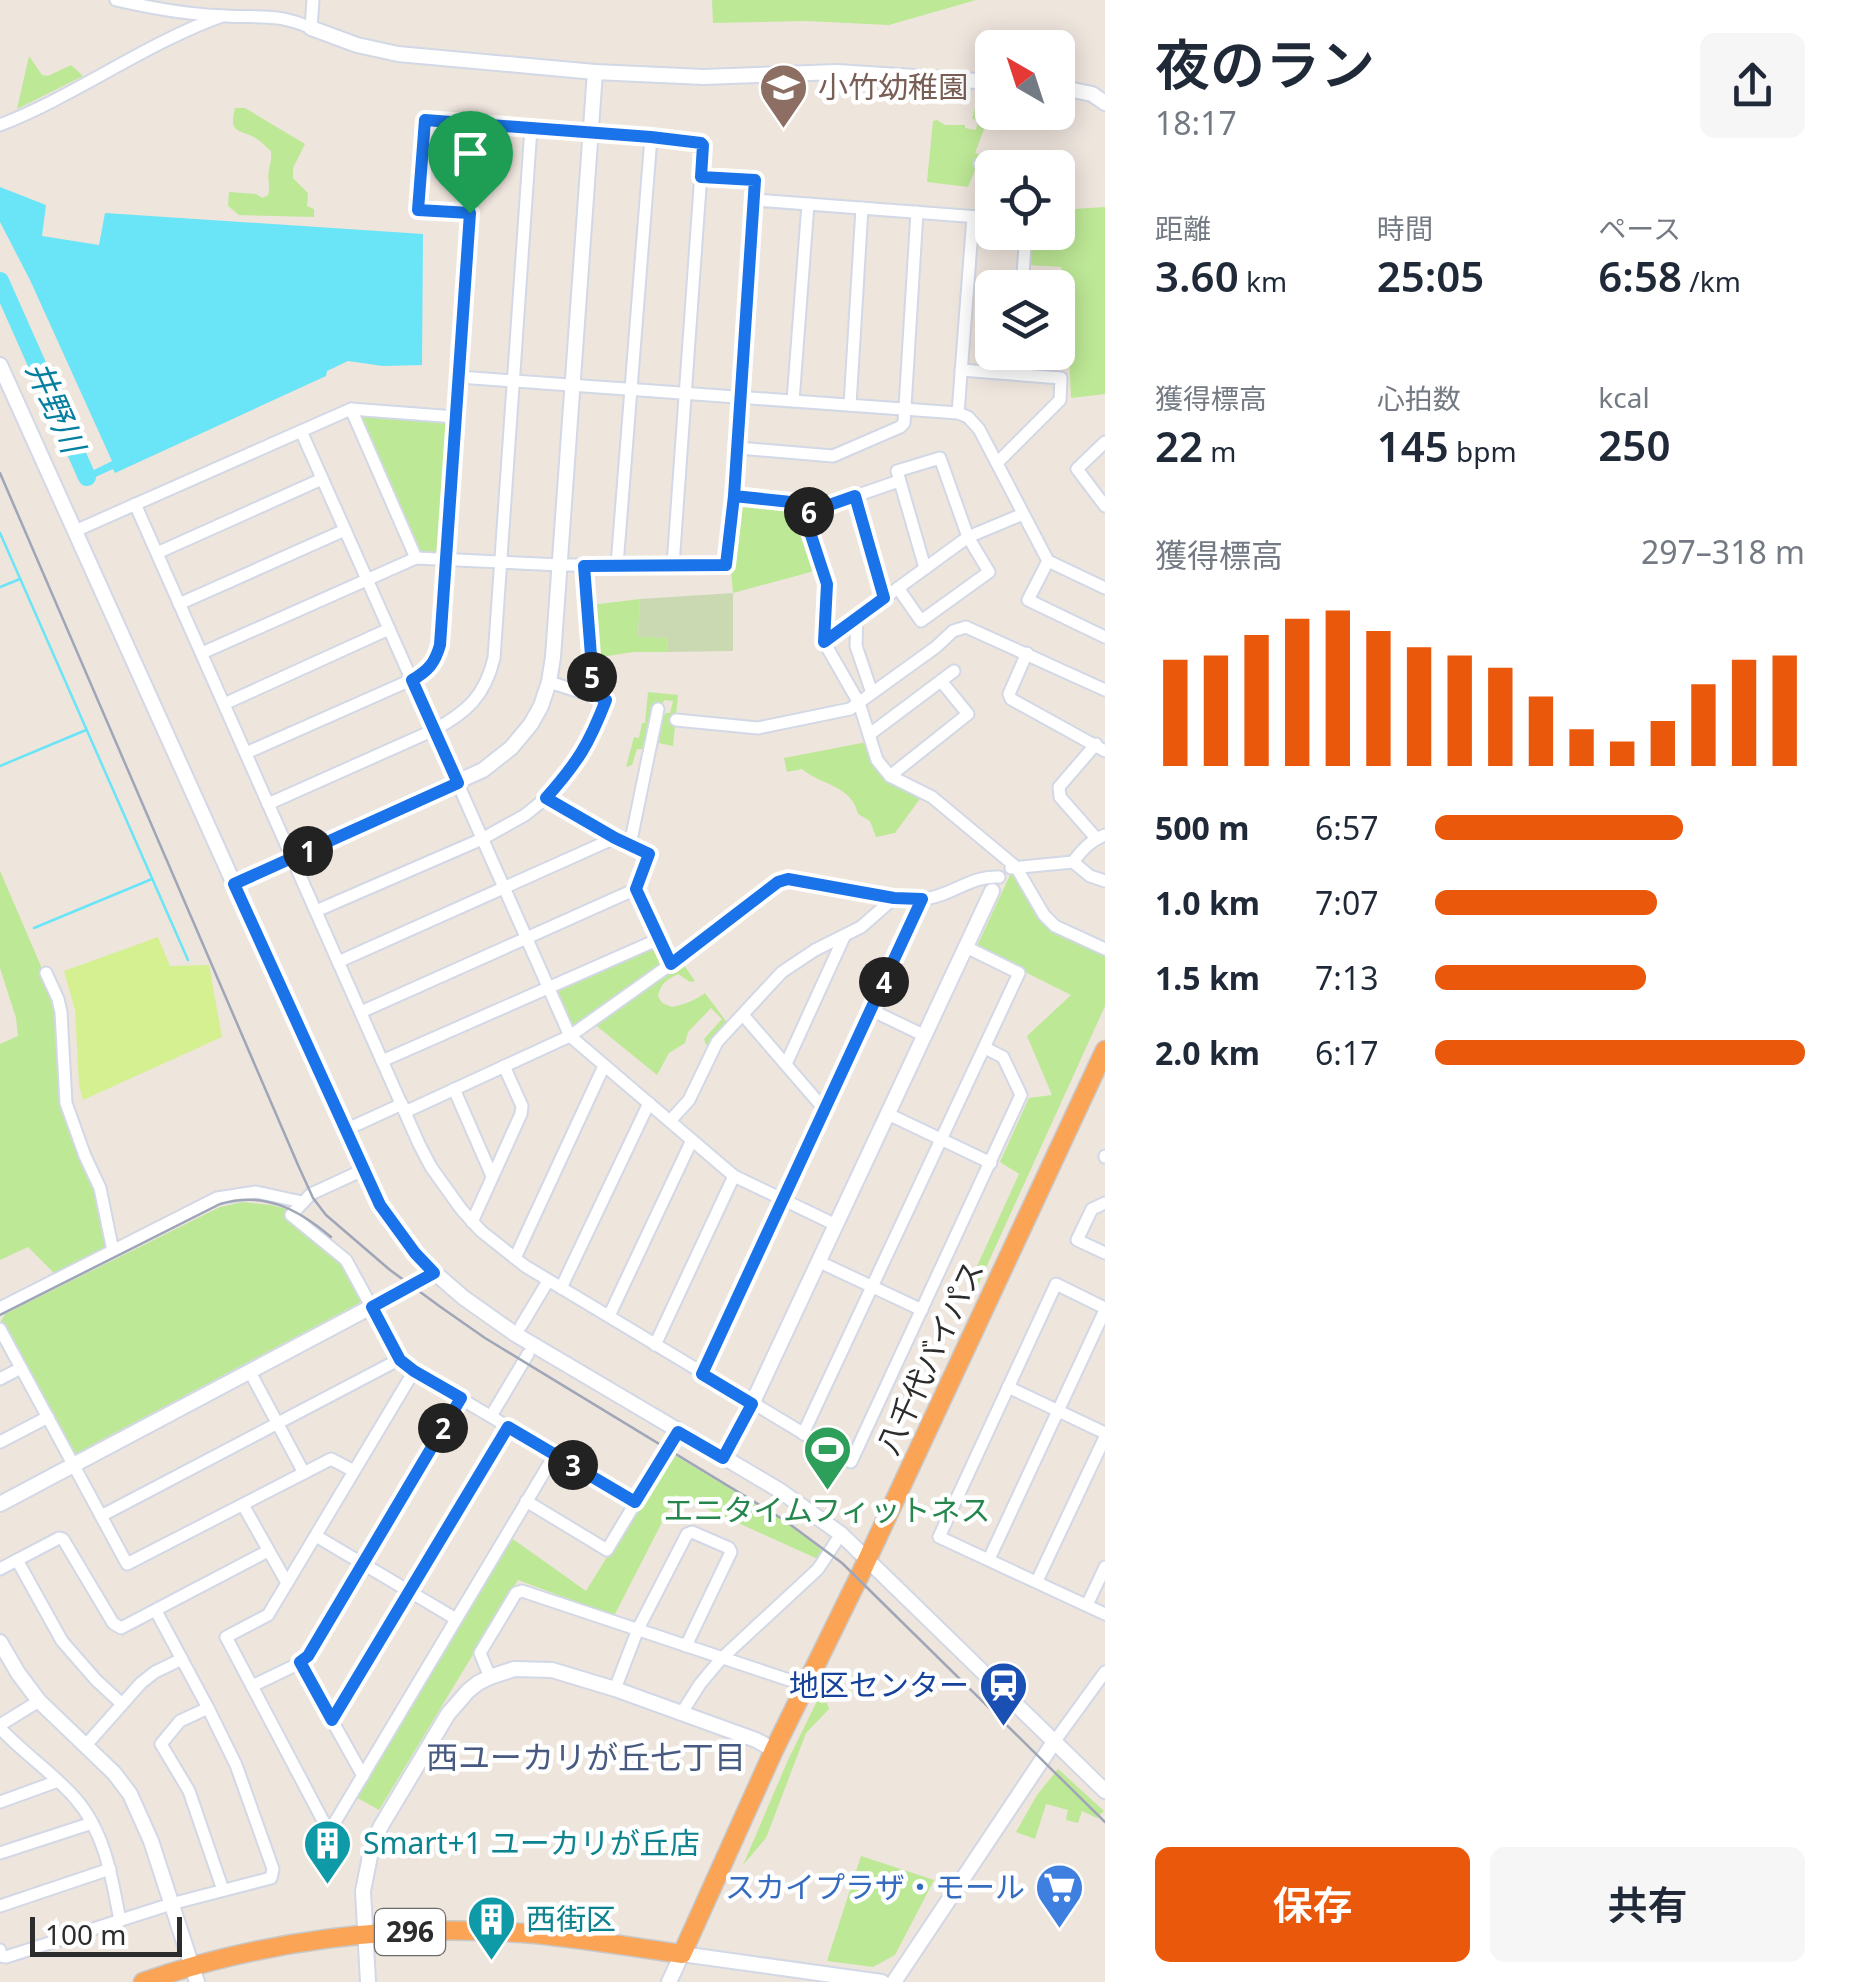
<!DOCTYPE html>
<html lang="ja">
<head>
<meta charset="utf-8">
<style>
	:root { --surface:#fff; --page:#f6f6f7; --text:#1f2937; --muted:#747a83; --accent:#ea580c }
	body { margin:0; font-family:"Noto Sans","Noto Sans JP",sans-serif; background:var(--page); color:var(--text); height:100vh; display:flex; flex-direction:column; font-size:38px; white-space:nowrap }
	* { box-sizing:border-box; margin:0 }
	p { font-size:32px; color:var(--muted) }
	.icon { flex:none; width:55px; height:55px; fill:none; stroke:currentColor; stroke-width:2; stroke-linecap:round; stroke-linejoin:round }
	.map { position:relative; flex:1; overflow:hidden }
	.side { display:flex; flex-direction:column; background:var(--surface); width:750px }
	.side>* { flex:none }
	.needle { width:65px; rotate:321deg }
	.tools { position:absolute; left:975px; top:30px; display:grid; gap:20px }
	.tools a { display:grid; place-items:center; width:100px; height:100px; border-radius:15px; background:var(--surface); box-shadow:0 5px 25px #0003; font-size:50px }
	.scale { position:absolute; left:30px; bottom:25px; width:152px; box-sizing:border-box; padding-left:10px; border:5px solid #2c2c2c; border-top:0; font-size:28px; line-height:35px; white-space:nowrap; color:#2c2c2c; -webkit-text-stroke:8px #fff; paint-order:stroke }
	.pin { position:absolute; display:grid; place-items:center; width:85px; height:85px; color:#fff; margin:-102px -42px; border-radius:50% 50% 50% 0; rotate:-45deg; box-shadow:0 0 10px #0007 }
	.pin .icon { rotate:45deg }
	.km { position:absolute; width:50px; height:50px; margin:-25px; border-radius:50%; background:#222; color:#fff; font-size:28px; line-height:50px; text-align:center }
	.round { display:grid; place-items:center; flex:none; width:105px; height:105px; border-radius:15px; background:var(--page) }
	.headline { display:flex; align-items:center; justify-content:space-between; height:170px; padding:0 50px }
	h1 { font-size:55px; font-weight:600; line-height:75px }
	.metrics { display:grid; grid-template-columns:repeat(3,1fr); gap:15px; height:170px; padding:10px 50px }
	.metrics div { display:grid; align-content:center }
	.metrics b { font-size:42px; font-weight:600 }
	.metrics small { font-size:28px; font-weight:400 }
	.metrics p { font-size:28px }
	.chart { height:280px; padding:20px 50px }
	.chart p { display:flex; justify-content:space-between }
	.chart svg { width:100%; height:180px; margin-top:10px; stroke:var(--accent); stroke-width:6 }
	.primary-button { display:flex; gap:20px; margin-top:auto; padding:20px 50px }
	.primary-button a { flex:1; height:115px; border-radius:15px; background:var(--accent); color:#fff; font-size:40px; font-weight:600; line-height:115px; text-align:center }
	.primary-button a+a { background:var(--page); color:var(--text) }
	ul { padding:0 50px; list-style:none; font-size:32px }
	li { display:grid; grid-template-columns:160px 120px 1fr; align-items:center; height:75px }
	li i { height:25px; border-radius:12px; background:var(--accent) }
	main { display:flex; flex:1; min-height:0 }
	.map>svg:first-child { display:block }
	.green { fill:#bde896 }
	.cemetery { fill:#cbd9b3 }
	.pitch { fill:#d4f091 }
	.water { fill:#6ae4f7 }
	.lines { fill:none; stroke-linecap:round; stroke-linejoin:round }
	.stream { stroke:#6ae4f7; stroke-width:2.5 }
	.river { stroke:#6ae4f7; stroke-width:18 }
	.minor-casing { stroke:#d2d8e5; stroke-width:15 }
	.tertiary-casing { stroke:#d2d8e5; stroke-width:18 }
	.trunk-casing { stroke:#c8c8c8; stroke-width:21 }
	.minor { stroke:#fff; stroke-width:11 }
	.tertiary { stroke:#fff; stroke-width:14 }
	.trunk { stroke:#fca456; stroke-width:18 }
	.tram { stroke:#9fa6b7; stroke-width:2.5 }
	.route-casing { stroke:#fff; stroke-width:20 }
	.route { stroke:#1a73e8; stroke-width:12 }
	.labels { text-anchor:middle; stroke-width:9; stroke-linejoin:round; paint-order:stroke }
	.shield { fill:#fff; stroke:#6b6b6b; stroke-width:2.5 }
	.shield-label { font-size:28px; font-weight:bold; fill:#2c2c2c }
	.education-label { font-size:30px; fill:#785e54; stroke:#fff; text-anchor:start }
	.street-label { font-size:30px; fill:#2c2c2c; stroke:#fff }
	.leisure-label { font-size:30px; fill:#27864d; stroke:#fff }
	.transit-label { font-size:30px; fill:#164399; stroke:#fff; text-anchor:end }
	.culture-label { font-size:30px; fill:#0d838f; stroke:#fff; text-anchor:start }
	.shop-label { font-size:30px; fill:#366cbe; stroke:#fff; text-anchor:end }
	.water-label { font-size:32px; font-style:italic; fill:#057fa0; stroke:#fff }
	.neighbourhood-label { font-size:32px; fill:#485a80; stroke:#fff }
</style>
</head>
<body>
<main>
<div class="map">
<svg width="1105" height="1982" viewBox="0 0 1105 1982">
	<rect width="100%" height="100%" fill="#eee5dd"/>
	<g class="green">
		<polygon points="712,0 976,0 889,25 805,21 713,23"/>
		<polygon points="29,56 42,75 48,76 71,65 83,76 17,109"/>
		<polygon points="980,88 990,89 988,110 991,111 975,153 1008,164 1006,167 979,160 968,187 927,182 933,121 937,120 945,125 965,125 965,128 976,130 978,120 972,119"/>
		<path d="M235 108H245L305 144 293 168V178L308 193 307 206 314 209V217L239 215 228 206 229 192 256 194 262 198 268 195C271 186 267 179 269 170 270 163 272 158 271 151 266 147 262 142 257 139 240 128 228 136 235 108Z"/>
		<polygon points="1105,207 1105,394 1071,398 1069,353 1058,351 1057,287 1062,267 1028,265 1031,233 1058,232 1058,210"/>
		<polygon points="362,414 447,421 451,425 441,552 436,555 418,552 360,418"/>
		<polygon points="742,503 789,507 800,517 818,570 733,593 731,570 736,569 735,560 732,560 738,505"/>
		<polygon points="640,599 638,636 668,638 667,652 634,652 594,658 591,605"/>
		<polygon points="648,692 678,695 673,746 654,742 661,720 666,713 670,713 673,701 664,700 646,749 637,749 632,765 626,767 634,737 639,738 642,723 645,723"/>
		<path d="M867 742C881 780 886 779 922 796L895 833 876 837 870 821 858 814C852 785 820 785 802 769L787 772 784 758Z"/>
		<polygon points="0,871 56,1001 62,1090 96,1189 108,1246 54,1273 28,1247 0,1260 0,1044 18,1036 16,1018 0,968"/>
		<polygon points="1019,874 1042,916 1105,951 1105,1006 974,1294 967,1288 1019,1174 1000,1162 1029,1098 1052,1095 1027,1036 1071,995 981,950 978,944 1010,875"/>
		<polygon points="653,946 658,947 665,962 576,1027 571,1026 557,993 559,990"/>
		<path d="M681 961 695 981 690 982 678 974C666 980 661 983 658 996L662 1003 672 1007C683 1005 696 1000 705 993L728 1024 711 1045H706L704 1039 722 1019 711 1008 688 1032 685 1043 669 1053 657 1075 593 1023Z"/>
		<polygon points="243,1202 271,1205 290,1210 286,1217 342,1264 362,1300 361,1302 77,1453 71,1454 1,1321 5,1314 220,1207"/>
		<polygon points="671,1453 785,1522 826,1553 820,1560 676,1495 614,1616 518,1580 379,1810 354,1796 510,1537 586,1591"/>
		<polygon points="819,1697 827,1703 829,1709 806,1733 766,1838 743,1865 788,1760"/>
		<polygon points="1058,1769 1104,1811 1097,1818 1082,1811 1078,1823 1066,1820 1068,1810 1046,1804 1035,1839 1016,1832 1037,1795"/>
		<polygon points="861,1856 934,1880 895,1955 873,1967 827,1961"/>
	</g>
	<polygon class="cemetery" points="733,593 733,651 667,652 668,638 638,637 640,599"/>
	<polygon class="pitch" points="158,937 170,966 209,965 222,1037 83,1100 79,1085 75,1010 64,971"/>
	<polygon class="water" points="0,187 46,205 42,236 99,245 105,213 423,234 422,365 383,366 348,361 327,371 326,376 115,473 113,469 91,479 88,473 112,461 30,280 0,222"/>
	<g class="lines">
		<g class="stream">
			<polyline points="0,533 188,960"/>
			<polyline points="0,587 20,579"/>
			<polyline points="0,766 86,730"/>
			<polyline points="34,928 152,879"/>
		</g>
		<polyline class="river" points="0,281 87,477"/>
		<defs>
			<g id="minor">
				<path d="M116 0C151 8 189 15 226 16 261 18 277 13 311 28L313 0"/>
				<path d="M0 125C77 95 144 44 222 16"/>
				<polyline points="980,164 992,168"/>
				<polyline points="754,200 992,218"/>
				<polyline points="470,213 418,210 425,120 651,137 701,143 703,145 673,565"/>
				<polyline points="1022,288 1026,232"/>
				<polyline points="961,370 1061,378 1060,400 997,463"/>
				<polyline points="1016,374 1017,352"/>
				<polyline points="459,377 958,413 968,417 979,429 1048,561 1105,588"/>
				<polyline points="793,401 808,204"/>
				<polyline points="850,405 862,208"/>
				<polyline points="351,409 416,558 560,565 727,565 738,448 755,180 701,177"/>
				<polyline points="958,413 973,217"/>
				<polyline points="301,431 570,1036 734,1176 836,1225"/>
				<polyline points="1105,442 1077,469 1105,506"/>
				<polyline points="738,448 833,456 900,427 904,423 917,212"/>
				<polyline points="733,496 791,502 803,514 827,583 824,642 859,703 877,760 890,776 932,797 1016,867 1044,915 1055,926 1105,949"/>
				<polyline points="855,496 884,598"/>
				<polyline points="135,504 419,1144 431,1167 461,1209 481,1231 525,1266 851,1462 1021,1095 1003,1057 985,1048"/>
				<polyline points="803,514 899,481"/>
				<polyline points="75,531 351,409 456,417"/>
				<polyline points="157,553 322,479"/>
				<polyline points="1048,561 1028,600 1105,637"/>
				<polyline points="584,565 594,694"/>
				<polyline points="617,565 651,137"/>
				<polyline points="898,588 921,621 989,572 968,537 940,458 897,471 925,568"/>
				<polyline points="179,604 345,530"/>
				<polyline points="857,617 856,646 872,693"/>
				<polyline points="824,642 968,537 1023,514"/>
				<polyline points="202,653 416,558"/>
				<polyline points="1027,653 1009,694 1011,699 1105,751"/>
				<polyline points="224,704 389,629"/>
				<polyline points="676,720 758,728 850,709 936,647 953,631 966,627 1105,690"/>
				<polyline points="870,734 954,671"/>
				<path d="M246 753 411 680C428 671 435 663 439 645L477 124"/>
				<polyline points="890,776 968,714 941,681"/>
				<polyline points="546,798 615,838 649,854 636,889 671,964"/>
				<path d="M268 804 434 730C467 712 485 696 494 658L531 128"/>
				<polyline points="1096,838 1060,797 1059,787 1096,744"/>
				<polyline points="630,845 658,709"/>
				<path d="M1073 862C1082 850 1091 840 1105 835"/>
				<polyline points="1011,868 1073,862 1090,876 1105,881"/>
				<polyline points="316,911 482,839 525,815 546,798 573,768 590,740 606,700 549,682"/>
				<polyline points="338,962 615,838"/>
				<polyline points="46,973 58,999 61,1012 66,1103 85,1156 100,1188 113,1251"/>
				<polyline points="871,1010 919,1033"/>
				<polyline points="361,1012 636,889"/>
				<polyline points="743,1015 825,1110"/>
				<polyline points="382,1061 659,939"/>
				<polyline points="786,1064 844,937"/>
				<polyline points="454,1089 492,1176"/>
				<path d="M405 1112 570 1036 671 964 778 882 788 879C828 886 883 902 923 899 950 897 971 875 999 877"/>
				<polyline points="888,1114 991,1163"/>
				<polyline points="670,1121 689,1100 717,1042 782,972 815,950 861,927 894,898"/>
				<polyline points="354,1126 402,1104"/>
				<polyline points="1105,1156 1105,1157"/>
				<polyline points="363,1170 311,1194 291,1215 346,1260 400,1359 414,1371 635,1502"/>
				<polyline points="1105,1203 1092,1209 1077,1240 1105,1253"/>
				<polyline points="472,1222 521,1114 522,1106 504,1066"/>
				<polyline points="515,1258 604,1066"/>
				<polyline points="826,1265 922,1310"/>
				<polyline points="561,1288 649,1103"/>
				<polyline points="0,1308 217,1198 256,1192 302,1202"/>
				<polyline points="1105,1308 1056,1284 939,1537 1105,1614"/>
				<polyline points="609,1316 692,1140"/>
				<polyline points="521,1326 548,1281"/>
				<polyline points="0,1329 127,1564 331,1459 354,1471"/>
				<polyline points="655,1345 734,1176"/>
				<polyline points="414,1371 268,1615 226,1637 329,1832 555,1454"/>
				<polyline points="250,1372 304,1473"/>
				<polyline points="702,1374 923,899"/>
				<polyline points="0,1379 21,1368"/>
				<polyline points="1008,1387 1105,1433"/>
				<polyline points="491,1416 528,1354"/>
				<polyline points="803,1434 1019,973 966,947"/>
				<polyline points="0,1442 48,1417"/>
				<polyline points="526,1501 607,1550 678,1432"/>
				<polyline points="243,1505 287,1583"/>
				<polyline points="101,1516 400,1359"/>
				<polyline points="316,1536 456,1619"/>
				<polyline points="989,1559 1105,1310"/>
				<polyline points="17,1560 62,1641 96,1680 122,1704"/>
				<polyline points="0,1569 59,1538 63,1539 113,1623 121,1628 268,1551"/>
				<polyline points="1037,1581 1105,1437"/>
				<polyline points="1087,1605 1105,1567"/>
				<polyline points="300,1663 363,1776"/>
				<polyline points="490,1677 480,1653 516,1593 522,1591 789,1680"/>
				<polyline points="252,1686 300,1663 308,1656 461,1398"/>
				<polyline points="615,1689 638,1629 687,1534 692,1532 729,1548 731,1552 686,1646"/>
				<polyline points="208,1708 180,1721 161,1744 189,1791 223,1890"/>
				<polyline points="681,1714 700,1684 721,1659 818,1569 841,1534"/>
				<polyline points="332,1720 508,1427"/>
				<polyline points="0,1725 39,1701"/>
				<path d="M0 1728C23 1753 52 1772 75 1798 105 1832 112 1878 120 1921"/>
				<polyline points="1054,1742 1105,1672"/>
				<polyline points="86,1745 141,1683 155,1672 182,1659"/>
				<polyline points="0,1802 58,1781"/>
				<polyline points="0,1853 92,1823"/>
				<polyline points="0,1906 110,1869"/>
				<polyline points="0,1950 1,1956 6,1957 171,1904 271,1878 273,1869 236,1765 208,1708 156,1611"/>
			</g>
			<g id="tertiary">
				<polyline points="311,28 357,45 398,54 595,72 704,77 837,72 992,82"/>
				<polyline points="1058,87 1092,94 1105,103"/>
				<polyline points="0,365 363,1170 380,1205 394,1227 435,1273 464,1298 515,1334 779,1490 841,1534 1105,1791"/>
				<polyline points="233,884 483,770 511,748 531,724 541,706 549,682 553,657 595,72"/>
				<polyline points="723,1458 752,1404 992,891"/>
				<polyline points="0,1504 435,1273"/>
				<polyline points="0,1642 18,1673 39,1701 114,1773 130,1794 151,1841 197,1982"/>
				<polyline points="368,1982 363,1891 372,1846 381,1826 448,1714 468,1691 478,1683 490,1677 514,1669 552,1670 615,1689 756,1740 774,1750"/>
				<polyline points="669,1982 682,1954 882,1982"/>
				<polyline points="894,1982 1054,1742"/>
			</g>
			<path id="trunk" d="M143 1982C264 1940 394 1924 522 1933 575 1937 629 1947 682 1954L774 1750 859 1577 1105 1050"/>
		</defs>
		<use href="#minor" class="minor-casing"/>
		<use href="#tertiary" class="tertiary-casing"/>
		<use href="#trunk" class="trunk-casing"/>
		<use href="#minor" class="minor"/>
		<use href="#tertiary" class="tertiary"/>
		<use href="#trunk" class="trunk"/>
		<g class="tram">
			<polyline points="0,473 298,1165 313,1198 326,1215 390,1270 442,1308 485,1338 784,1520 842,1563 1105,1822"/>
			<path d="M0 1315 220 1204C264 1191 298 1209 331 1237"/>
		</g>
	</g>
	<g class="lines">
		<defs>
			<path id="route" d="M470 213 440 645C435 663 428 671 412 680L458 783 234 884 380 1205 415 1253 434 1273 372 1307 400 1360 414 1371 461 1398 308 1656 300 1662 332 1720 508 1427 635 1502 678 1432 723 1458 752 1404 702 1374 922 899 894 898 788 879 778 882 671 964 636 889 649 854 615 838 546 798C578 762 589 744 606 700L594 694 584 566 726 565 734 496 791 502 804 514 827 584 824 642 884 598 855 496 804 514 791 502 734 496 755 180 701 177 703 145 701 143 651 137 425 120 418 210 470 213"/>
		</defs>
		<use href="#route" class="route-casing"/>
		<use href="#route" class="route"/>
	</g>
	<defs>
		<symbol id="school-pin" viewBox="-11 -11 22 30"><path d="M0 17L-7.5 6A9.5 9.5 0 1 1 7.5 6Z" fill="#8d6e63" stroke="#fff"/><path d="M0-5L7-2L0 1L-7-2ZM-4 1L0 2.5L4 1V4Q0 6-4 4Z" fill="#fff"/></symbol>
		<symbol id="stadium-pin" viewBox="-11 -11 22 30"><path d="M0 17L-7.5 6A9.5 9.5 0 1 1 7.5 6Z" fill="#2e9e5b" stroke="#fff"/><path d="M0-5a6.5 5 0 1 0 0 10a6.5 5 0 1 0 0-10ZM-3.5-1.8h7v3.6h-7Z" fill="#fff"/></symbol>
		<symbol id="station-pin" viewBox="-11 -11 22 30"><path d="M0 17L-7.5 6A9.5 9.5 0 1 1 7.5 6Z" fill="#1a4fb4" stroke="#fff"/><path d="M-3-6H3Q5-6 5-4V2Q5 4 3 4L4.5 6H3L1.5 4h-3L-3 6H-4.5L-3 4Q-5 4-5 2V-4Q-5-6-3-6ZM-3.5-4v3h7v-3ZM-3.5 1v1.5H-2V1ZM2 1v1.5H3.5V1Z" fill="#fff"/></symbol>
		<symbol id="building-pin" viewBox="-11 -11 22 30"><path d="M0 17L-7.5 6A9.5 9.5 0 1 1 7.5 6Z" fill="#0f9aa8" stroke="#fff"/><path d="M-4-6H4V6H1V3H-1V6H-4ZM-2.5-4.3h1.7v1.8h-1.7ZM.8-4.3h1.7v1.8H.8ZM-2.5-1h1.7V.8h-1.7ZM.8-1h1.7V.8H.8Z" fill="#fff"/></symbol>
		<symbol id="supermarket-pin" viewBox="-11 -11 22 30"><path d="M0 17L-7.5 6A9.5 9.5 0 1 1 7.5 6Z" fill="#3f7fe0" stroke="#fff"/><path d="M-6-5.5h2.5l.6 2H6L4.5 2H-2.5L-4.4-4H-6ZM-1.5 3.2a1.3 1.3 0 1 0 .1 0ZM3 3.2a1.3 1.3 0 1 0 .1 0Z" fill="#fff"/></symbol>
	</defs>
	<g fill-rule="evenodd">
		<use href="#school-pin" x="756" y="60" width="55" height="75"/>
		<use href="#stadium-pin" x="800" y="1422" width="55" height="75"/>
		<use href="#station-pin" x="976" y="1658" width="55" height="75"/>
		<use href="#building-pin" x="300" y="1816" width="55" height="75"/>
		<use href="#supermarket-pin" x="1032" y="1860" width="55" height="75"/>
		<use href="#building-pin" x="464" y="1892" width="55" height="75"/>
	</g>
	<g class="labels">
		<rect class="shield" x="375" y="1909" width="70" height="46" rx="8"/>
		<g class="shield-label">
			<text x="410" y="1942">296</text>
		</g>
		<g class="education-label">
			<text x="818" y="98">小竹幼稚園</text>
		</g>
		<g class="street-label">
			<text transform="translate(931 1358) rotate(-65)" y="10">八千代バイパス</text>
		</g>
		<g class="leisure-label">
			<text x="827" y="1521">エニタイムフィットネス</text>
		</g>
		<g class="transit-label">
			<text x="969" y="1696">地区センター</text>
		</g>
		<g class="culture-label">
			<text x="363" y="1854">Smart+1 ユーカリが丘店</text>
			<text x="526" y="1930">西街区</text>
		</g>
		<g class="shop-label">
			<text x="1025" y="1898">スカイプラザ・モール</text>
		</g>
		<g class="water-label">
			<text transform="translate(55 407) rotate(66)" y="11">井野川</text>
		</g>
		<g class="neighbourhood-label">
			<text x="586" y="1769">西ユーカリが丘七丁目</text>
		</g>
	</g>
</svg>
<div class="tools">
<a><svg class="needle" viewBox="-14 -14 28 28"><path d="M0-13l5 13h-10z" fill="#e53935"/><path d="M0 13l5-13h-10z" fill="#747a83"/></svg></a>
<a><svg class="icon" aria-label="locate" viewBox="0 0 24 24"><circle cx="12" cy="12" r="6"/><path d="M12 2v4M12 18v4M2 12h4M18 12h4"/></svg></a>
<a><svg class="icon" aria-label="layers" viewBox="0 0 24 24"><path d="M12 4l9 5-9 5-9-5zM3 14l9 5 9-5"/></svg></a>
</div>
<div class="scale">100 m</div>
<div class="pin" style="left:470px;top:213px;background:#1e9e55"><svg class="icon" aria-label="arrive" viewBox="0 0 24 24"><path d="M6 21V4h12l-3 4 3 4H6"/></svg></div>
<b class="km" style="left:308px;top:851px">1</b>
<b class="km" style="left:443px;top:1428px">2</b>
<b class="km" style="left:573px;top:1465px">3</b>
<b class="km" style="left:884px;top:982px">4</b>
<b class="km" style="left:592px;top:677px">5</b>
<b class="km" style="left:809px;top:512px">6</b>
</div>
<section class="side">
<div class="headline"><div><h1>夜のラン</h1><p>18:17</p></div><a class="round"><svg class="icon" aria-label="share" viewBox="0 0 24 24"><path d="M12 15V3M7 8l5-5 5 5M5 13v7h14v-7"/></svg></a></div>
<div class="metrics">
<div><p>距離</p><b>3.60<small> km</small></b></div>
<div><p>時間</p><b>25:05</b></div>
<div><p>ペース</p><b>6:58<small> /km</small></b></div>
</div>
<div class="metrics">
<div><p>獲得標高</p><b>22<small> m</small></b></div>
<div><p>心拍数</p><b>145<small> bpm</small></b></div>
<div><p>kcal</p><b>250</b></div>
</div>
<div class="chart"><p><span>獲得標高</span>297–318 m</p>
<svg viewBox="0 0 160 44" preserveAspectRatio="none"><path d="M5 44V18M15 44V17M25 44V12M35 44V8M45 44V6M55 44V11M65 44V15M75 44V17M85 44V20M95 44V27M105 44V35M115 44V38M125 44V33M135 44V24M145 44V18M155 44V17"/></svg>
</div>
<ul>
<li><b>500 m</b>6:57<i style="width:67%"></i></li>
<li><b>1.0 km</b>7:07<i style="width:60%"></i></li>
<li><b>1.5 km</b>7:13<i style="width:57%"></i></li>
<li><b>2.0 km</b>6:17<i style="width:100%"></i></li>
</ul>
<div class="primary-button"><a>保存</a><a>共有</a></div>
</section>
</main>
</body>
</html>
